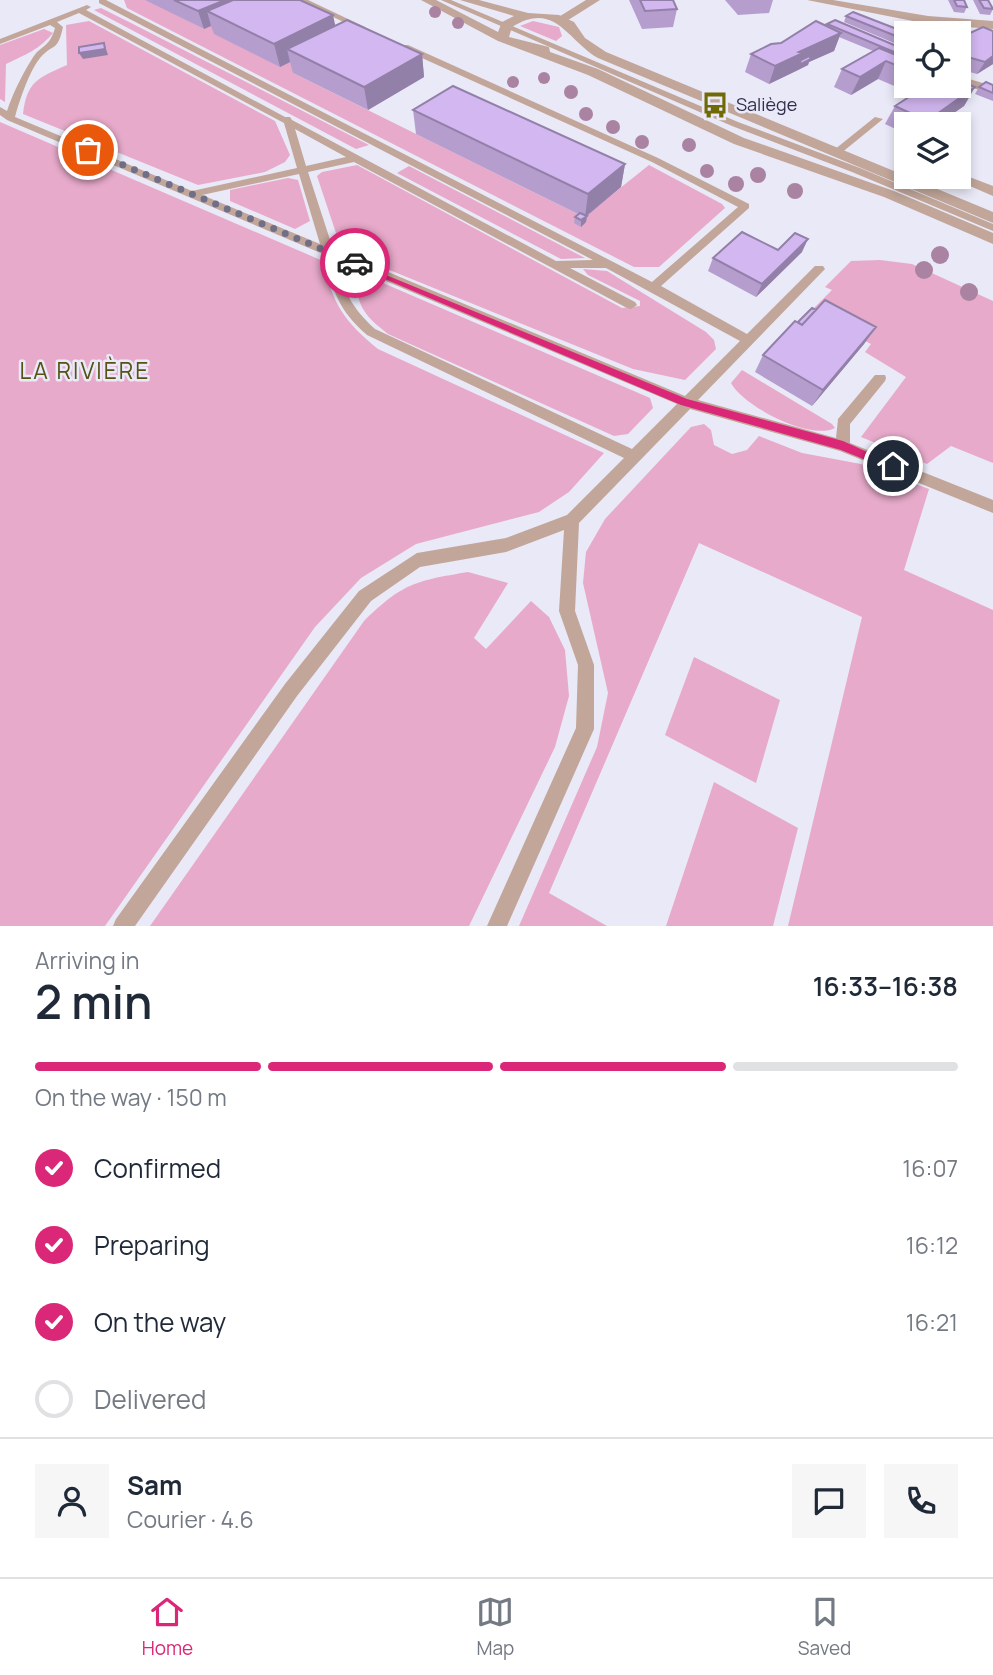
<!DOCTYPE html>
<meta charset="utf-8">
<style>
:root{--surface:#fff;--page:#f6f6f7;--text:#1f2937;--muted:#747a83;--line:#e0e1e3;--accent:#db2777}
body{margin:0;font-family:Manrope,sans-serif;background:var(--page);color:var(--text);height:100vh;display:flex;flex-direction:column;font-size:26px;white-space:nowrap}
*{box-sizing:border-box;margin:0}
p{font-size:23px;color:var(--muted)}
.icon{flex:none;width:38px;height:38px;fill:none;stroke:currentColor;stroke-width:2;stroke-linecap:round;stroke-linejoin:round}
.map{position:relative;height:926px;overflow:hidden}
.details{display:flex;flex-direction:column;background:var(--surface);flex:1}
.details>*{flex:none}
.controls{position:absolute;left:894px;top:21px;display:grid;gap:14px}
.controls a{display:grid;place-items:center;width:77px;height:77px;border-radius:0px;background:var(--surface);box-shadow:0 4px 10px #0003;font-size:35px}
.pin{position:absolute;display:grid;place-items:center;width:60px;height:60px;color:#fff;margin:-30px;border:4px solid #fff;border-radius:50%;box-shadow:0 2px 7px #0007}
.courier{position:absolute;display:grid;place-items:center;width:70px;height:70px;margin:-35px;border:5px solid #db2777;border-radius:50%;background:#fff;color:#222;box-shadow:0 2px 9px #0007}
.headline em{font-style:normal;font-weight:600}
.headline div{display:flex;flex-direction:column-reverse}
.headline{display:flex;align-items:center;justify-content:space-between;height:119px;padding:0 35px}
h1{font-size:46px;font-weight:600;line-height:52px}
.bar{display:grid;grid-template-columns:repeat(4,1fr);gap:10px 7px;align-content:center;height:84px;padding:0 35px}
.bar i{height:9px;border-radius:5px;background:var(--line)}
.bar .selected{background:var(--accent)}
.bar p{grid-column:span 4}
.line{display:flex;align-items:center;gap:18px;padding:0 35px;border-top:2px solid var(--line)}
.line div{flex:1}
.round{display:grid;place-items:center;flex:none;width:74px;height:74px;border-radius:0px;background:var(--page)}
ol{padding:0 35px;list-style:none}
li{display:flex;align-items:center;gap:21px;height:77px}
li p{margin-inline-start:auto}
li .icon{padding:7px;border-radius:50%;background:var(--accent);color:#fff;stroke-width:4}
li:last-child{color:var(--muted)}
li i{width:38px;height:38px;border:4px solid var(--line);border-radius:50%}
.menu{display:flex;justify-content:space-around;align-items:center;height:98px;border-top:2px solid var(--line);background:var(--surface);font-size:19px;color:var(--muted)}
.menu a{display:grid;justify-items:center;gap:4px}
.menu .selected{color:var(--accent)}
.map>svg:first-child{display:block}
</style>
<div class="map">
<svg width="993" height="926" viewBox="0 0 993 926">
<rect width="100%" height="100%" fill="#e9e9f8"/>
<path fill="#e7aaca" d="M124,0H147L204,29L261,4L337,38L293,73L584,217L649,165L722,204L725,208L659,267H634L127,8Z
M101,8L131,23L369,145L356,149L94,10Z
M89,21L275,121L290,155L285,162L265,172L198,185L23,114C27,81 38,78 67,65L66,25Z
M533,21L559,27L562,36L556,41L520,26Z
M44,29L53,33C40,49 25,55 6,64L5,102L0,99V45Z
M0,122L323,261C333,305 344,321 378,349L604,453L569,492L539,512L416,544L361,578L315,627L105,926H0Z
M357,165L622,308L640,306V301L588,275L583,269L607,271L706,332L714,340L716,349L685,380L633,369L360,258L338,239L317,176L322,172Z
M409,166L585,258L561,259L397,173Z
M288,178L298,180L310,221L295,229L230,201V190Z
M880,260L912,264L993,301V463L951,446L927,464L861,437L906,377L865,352L871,344L810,312L832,290L825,287L851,261Z
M376,280L650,398L653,408L628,434L614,436L388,334C372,321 361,313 357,292Z
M742,370L832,424L835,428C810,441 743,406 731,383Z
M704,424L711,430L714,445L732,454L747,450L759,436L802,453L861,464L929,489L904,570L993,610V926H788L862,617L699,543L549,893L607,926H519L597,747L608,693L583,583L586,552L605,519L691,427Z
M468,572L508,583L474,638L486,649L531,601L549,617L565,650L569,696L555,747L469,926H150L364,621C403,583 415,581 468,572Z
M694,657L780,700L756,783L665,735Z
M714,782L798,828L773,926H666Z"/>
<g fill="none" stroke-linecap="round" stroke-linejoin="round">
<path fill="#c1a699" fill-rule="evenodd" d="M99,0H106L652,282L738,207L652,162L402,49V45H408L658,158L749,204V208L661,286L747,334L815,266H823L825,269L698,400L836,438L838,419L875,375H885L886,378L885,381L850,424V443L993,500V513L840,451L690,409L579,523L575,611L594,665V729L507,926H487L576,728L578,665L559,611L564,530L506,552L420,567L371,601L297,696L135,926H113L116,919L285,684L359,591L417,553L506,538L567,515L624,458L367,335C337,309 334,291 323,254L7,120L0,115V107L7,111C13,93 22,75 32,59C41,44 49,49 55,28L50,25L0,44V39L87,5L91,7L86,10L285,117H290L292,120L556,261L593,260L99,3ZM79,13L284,123L297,168L192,191L15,117C20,99 29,72 40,58C54,42 57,53 63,27L57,22ZM295,129L346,157L306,166ZM354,162L627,308L631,309L637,305L635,302L570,268H606L740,341L685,396L333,249L308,172ZM299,174L320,244L202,195ZM336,260L677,404L632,449L375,329C349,305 346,293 336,260Z
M298,0H308L365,27L358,29Z
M441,0H451L738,122L860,168L993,224V231L852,172L732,126Z
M875,117L883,119L840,154H834V150Z"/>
<path fill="#c1a699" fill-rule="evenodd" d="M586,0H600L565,22H557V18Z
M807,0H833L928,16L993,21V29L928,24Z
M959,76L993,86V94L959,84Z
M959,173L993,186V196L949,177H959Z
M906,176V177H925L912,184H902L899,181Z"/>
<path fill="#c1a699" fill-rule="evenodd" d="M421,0H436L498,32L502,22L514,16L460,0H479L528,13L559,15L574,22L585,38L606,52L993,212V223L598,58C567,40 555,0 512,27L509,37L549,47L550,52L598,69L744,138L894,191L993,233V244L884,197L734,144L588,75L498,41Z"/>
</g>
<g fill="#aa83a2">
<circle cx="435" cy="12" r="6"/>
<circle cx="458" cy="23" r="6"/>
<circle cx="544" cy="78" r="6"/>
<circle cx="513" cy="82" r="6"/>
<circle cx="571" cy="92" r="7"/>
<circle cx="586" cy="114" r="7"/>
<circle cx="613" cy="127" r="7"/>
<circle cx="642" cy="142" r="7"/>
<circle cx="689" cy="145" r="7"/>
<circle cx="707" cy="171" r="7"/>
<circle cx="758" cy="175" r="8"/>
<circle cx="736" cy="184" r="8"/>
<circle cx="795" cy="191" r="8"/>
<circle cx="940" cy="255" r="9"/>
<circle cx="924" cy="270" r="9"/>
<circle cx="969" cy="292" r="9"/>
</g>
<path fill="#b59dce" d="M145,0H300L335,26L422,54L424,77L368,110L293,73L290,62L280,67L214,34L211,26L204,29Z
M629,0H673L677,9L673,27L642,29Z
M725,0H773L769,13L738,15Z
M948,0H964L967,7L964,13L954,12Z
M973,0H988L993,9L990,15L980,14Z
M846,16L907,33L906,48L844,22Z
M827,24L906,50V86H959L975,87L964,106L938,124H906V134L885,124L895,106L913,94L878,79L851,95L834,87L842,69L873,51L839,37L834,51L809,62L808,65L796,71L769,84L745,72L751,54L827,26Z
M993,31V64L977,74L959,69V38Z
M993,85V101L975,94L979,87Z
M413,110L625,164L621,187L587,216L586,222L581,227L574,223L575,217L578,214L416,134Z
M778,250L802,252L756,297L708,271L713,258Z
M816,310L876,327L864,344L812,406L755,372L763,355L798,322Z"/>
<path fill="#9380a8" d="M225,0H261L207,11L211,26L204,29L198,11Z
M333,15L338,38L287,49L290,62L280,67L274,44Z
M841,33L834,51L809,62L808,65L796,71L799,65L796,71L769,84L775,66L799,52Z
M104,43L108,55L83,59L79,53Z
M422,54L424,77L368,110L364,87Z
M993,56V64L977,74L985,62Z
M886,61L878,79L851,95L860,77Z
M975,87L964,106L938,124H925L927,121Z
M625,164L621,187L585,217L588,194Z
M587,216L586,222L581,227V220Z
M808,239L802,252L756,297L762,284Z
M876,327L864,344L812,406L823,390Z"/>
<path fill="#d2b7f0" stroke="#9380a8" stroke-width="2" d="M174,0H225L198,11Z
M233,0H300L333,15L274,44L207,11Z
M640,0H673L677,9L645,11Z
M954,0H964L967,7L957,6Z
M979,0H988L993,9L984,8Z
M853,12L907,33L906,40L846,16Z
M347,20L422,54L364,87L287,49Z
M835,20L906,50V57L827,24Z
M816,21L841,33L799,52L803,53L775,66L751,54L771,44L781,43Z
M983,27L993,31V56L985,62L964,56L968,54L959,50V42L962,40L959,39V38Z
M104,43L105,49L79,53V47Z
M879,48L906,59V69L886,61L860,77L842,69Z
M809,56L811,59L799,65L801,60Z
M959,81L975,87L927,121L895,106L926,86H959Z
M986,82L993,85V93L979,87Z
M453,86L625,164L588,194L413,110Z
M580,213L587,216L581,220L575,217Z
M742,232L778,250L795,233L808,239L762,284L713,258Z
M825,300L876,327L823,390L763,355L795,321L802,325Z
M812,308L816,310L802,325L798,322Z"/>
<path fill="#db2777" d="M352,261L687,399L843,441L898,466L893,471L841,450L681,405L352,265Z"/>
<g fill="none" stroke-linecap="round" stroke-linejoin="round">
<path stroke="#716f88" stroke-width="7" stroke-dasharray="0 12.6" d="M88,150L355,263"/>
</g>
<defs>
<g id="bus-bare" transform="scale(2.1)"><path d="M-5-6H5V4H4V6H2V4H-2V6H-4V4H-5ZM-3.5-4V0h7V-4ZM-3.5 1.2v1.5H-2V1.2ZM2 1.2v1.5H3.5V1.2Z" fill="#706a04" stroke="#e9e9f8" stroke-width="2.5" paint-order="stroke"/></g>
</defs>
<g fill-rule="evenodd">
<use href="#bus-bare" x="715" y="105"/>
</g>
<g text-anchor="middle" stroke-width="5" stroke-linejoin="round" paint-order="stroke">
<g font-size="18" fill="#302e4b" stroke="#e9e9f8" text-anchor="start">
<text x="736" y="111">Saliège</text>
</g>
<g font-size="23" letter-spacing="2" fill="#565215" stroke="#e9e9f8">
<text x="85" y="379">LA RIVIÈRE</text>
</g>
</g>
</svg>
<div class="controls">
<a><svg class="icon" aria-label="locate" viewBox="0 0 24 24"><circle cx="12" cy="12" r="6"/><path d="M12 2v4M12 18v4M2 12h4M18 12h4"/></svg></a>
<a><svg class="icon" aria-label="layers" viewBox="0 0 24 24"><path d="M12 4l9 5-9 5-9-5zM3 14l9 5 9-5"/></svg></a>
</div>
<div class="pin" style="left:88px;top:150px;background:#ea580c"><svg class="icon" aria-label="bag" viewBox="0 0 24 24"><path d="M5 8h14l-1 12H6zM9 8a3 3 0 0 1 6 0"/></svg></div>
<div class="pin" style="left:893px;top:466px;background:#1f2937"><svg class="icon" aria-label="home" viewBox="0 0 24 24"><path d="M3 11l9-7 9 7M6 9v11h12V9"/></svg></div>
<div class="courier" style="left:355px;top:263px"><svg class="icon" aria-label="car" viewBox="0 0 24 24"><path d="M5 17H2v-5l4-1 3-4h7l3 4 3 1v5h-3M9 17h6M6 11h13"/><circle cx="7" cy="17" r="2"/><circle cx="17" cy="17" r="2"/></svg></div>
</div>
<section class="details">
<div class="headline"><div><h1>2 min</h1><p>Arriving in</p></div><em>16:33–16:38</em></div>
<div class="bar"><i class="selected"></i><i class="selected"></i><i class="selected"></i><i></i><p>On the way · 150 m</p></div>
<ol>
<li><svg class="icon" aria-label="check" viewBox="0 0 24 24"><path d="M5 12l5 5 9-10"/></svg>Confirmed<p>16:07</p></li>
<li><svg class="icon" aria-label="check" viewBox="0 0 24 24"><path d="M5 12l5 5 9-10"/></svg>Preparing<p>16:12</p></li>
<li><svg class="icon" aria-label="check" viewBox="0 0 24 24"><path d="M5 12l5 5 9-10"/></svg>On the way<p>16:21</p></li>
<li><i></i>Delivered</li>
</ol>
<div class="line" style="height:126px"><a class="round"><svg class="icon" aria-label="person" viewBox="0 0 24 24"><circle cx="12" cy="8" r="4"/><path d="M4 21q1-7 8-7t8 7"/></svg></a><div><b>Sam</b><p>Courier · 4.6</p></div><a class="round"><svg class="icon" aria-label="chat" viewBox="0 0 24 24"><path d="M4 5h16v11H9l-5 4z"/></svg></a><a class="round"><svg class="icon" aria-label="phone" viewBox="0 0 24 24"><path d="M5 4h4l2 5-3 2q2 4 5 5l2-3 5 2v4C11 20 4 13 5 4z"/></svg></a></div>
</section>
<nav class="menu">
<a class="selected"><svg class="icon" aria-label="home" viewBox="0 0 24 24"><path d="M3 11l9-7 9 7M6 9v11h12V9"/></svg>Home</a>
<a><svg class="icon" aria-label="map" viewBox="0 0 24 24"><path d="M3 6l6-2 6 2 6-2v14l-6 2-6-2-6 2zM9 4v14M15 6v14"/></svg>Map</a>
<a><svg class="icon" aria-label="saved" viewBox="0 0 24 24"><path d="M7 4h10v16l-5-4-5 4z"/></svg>Saved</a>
</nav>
